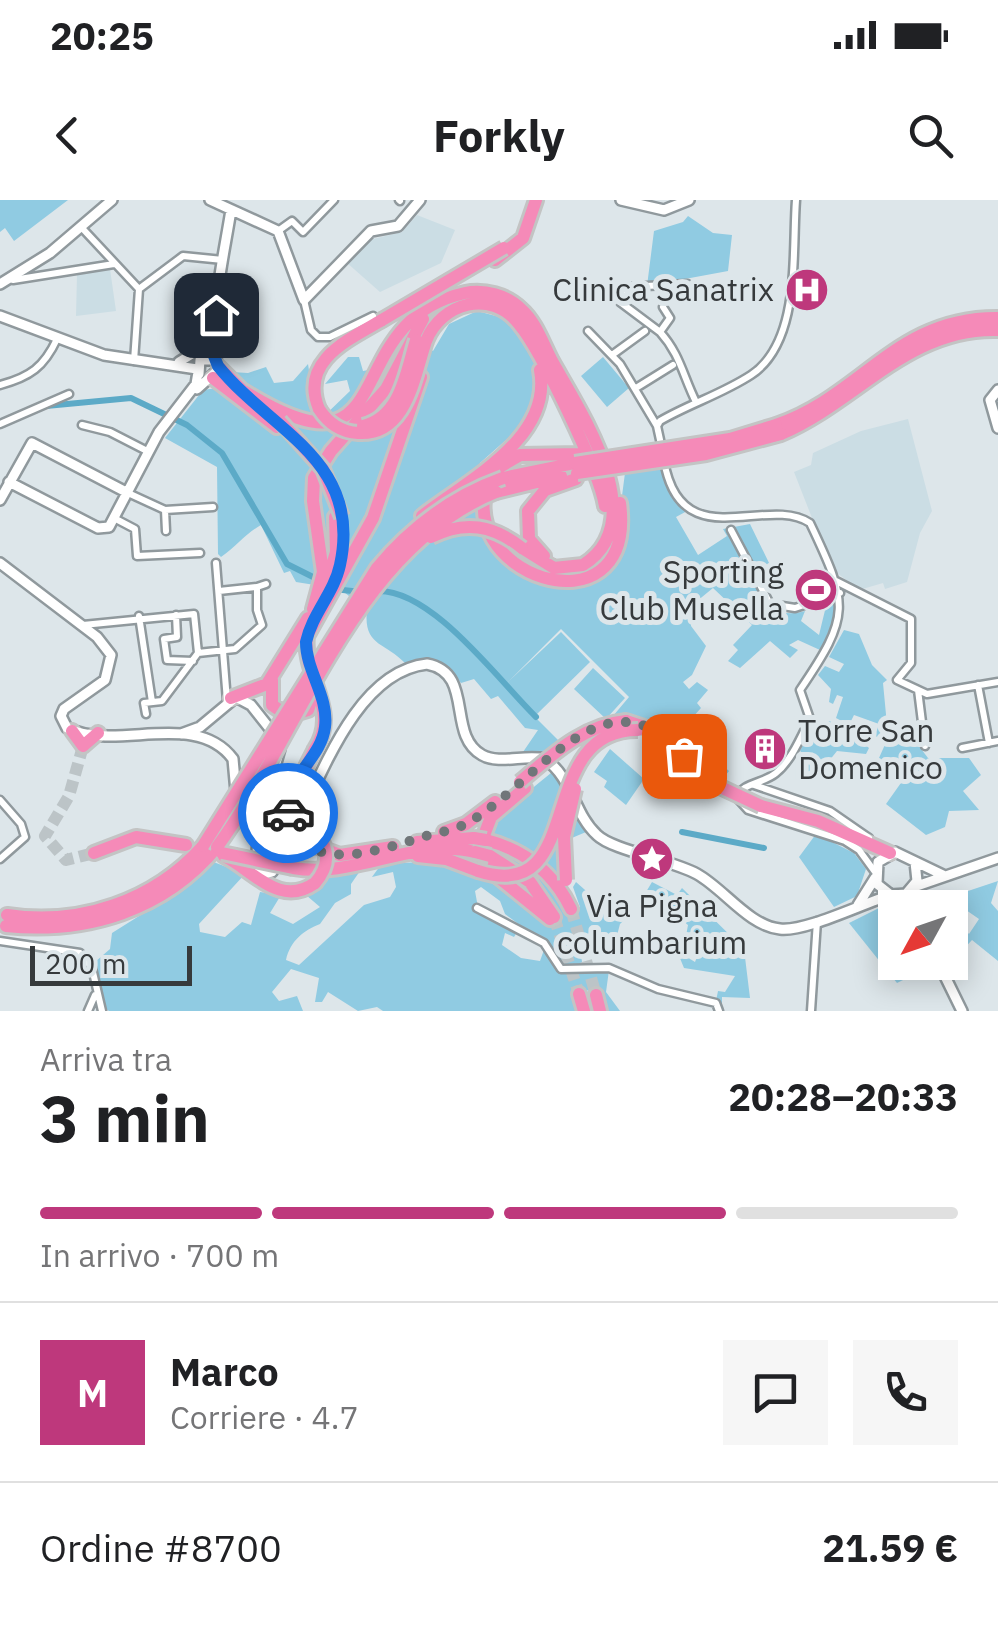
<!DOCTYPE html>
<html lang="it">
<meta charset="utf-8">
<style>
:root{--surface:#fff;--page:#f6f6f6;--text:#202124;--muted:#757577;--line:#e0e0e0;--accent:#be387c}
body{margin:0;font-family:"IBM Plex Sans",sans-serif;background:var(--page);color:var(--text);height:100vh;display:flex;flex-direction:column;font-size:38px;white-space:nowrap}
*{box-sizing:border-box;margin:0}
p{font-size:32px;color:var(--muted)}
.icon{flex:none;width:55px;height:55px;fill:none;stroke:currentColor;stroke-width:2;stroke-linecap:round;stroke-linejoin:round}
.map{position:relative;height:811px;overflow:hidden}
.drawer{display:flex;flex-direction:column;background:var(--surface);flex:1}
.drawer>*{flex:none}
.needle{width:65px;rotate:230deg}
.fabs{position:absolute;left:878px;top:690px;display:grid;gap:20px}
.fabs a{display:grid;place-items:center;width:90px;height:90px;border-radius:0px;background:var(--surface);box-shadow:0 5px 25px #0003;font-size:50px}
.scale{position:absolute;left:30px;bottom:25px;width:162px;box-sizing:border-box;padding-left:10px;border:5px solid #363a3c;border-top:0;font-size:28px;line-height:35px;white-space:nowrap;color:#363a3c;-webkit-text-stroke:8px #dde6ea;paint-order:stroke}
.pin{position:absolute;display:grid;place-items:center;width:85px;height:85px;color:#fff;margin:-42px;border-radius:20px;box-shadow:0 5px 15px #0006}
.courier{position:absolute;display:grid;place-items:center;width:100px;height:100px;margin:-50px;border:8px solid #1a73e8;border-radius:50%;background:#fff;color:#222;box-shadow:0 2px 12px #0007}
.head em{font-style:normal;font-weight:700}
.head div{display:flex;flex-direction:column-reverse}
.head{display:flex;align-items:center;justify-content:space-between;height:170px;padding:0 40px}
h1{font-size:65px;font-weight:700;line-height:75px}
.bar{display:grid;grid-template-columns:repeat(4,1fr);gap:15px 10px;align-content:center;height:120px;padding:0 40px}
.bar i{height:12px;border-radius:8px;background:var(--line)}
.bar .on{background:var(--accent)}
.bar p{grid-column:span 4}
.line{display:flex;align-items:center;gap:25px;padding:0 40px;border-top:2px solid var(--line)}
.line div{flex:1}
.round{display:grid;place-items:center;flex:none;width:105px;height:105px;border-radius:0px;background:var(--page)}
.status{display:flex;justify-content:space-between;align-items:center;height:70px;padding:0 50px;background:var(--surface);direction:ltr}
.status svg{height:28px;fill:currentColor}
header{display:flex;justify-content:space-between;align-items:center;height:130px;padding:0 40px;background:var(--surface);font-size:45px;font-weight:700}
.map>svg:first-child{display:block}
</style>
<div class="status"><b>20:25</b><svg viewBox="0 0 49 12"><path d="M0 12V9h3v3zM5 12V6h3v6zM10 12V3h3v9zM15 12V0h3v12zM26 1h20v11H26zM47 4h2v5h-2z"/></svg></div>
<header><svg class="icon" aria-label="back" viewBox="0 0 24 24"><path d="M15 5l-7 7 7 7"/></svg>Forkly<svg class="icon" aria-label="search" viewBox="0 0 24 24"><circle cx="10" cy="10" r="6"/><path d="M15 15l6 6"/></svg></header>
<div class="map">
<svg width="998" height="811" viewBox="0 0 998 811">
<rect width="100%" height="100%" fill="#dde6ea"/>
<path fill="#cbdde4" d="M417,15L455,30L441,63L380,92L346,62L365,41L402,32Z
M110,69L116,111L76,116L77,75Z
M908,219L932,311L920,333L907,382L885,389L883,383L859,390L832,369L794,272L811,265L813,253L861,231Z"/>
<path fill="#90cbe2" d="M0,0H68L14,41L5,28L0,32Z
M688,16L713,33L732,35L728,71L647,86L654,31L683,22Z
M477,111L511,120L533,154L539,177L532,217L480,263L476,278L487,332L541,382L555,386L572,385L614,357L625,273L660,267L687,311L676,317L698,355L727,336L723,329L750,324L770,365L757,372L754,367L748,370C761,396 771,421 805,411L801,421L819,435L827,402L837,399L834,425L820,450L798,440L789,445L798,450L790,458L770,441L740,468L728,461L738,450L733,445L752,425L713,388L691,406V426L706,446L692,475L683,482L689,489L697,482L708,490L697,503L701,508L682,529L729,571L721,581L658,525L613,516L629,497L561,429L504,486L560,542L545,555L523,552L538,530L525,528L498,496L491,499L474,479L461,483C446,460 431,456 405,463C385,442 363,446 367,410L340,389L296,382L290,371L284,373L261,325C245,334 237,346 221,357L218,354L217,267L165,238L203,190L223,187L232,172L248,173L266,167L274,183L293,181L308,164L315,209L322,218L350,191L347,180L325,184L348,157H359L363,171L380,168L406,132L433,151L449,124Z
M603,157L629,188L607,207L581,176Z
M844,430L859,434L872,465L887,480L883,483L887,525H895L900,541H915L928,558H969L981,575L963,591L979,610L949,611L945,627L926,635L886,604L903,580L879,558L887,540L875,536L879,524L854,515L849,525L836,518L843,497L837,495L833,504L829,502L831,489L818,475L825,466L839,472L844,464L829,457Z
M561,432L590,462L536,515L506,484Z
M593,468L625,498L606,519L574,489Z
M829,521L848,529L869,548L866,554L837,551L825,566L803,573L806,556L800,551L813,525L822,530Z
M610,549L644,579L626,605L604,587L607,581L594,572Z
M551,573L560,579L586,632L560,643L564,686L486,634L497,617Z
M816,634L854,653L866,669L857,696L834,707L799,657Z
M510,653L546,678L567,711L580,707L573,687L576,682L593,697L595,708L631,713L620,724L615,743L596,742L591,732L578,740L583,767L567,769L552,749L505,714L500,701L481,687L475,691L479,713L517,732L514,737L505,733L502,745L521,758L540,761L545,747C572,788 571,765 609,770L606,792L620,811H605L593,791L581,790L579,811H383L377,807L358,811L328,792L322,802H315L319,778L291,769L272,792L279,801L297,796L303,811H109L101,805L95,762L110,749L112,733L174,694L211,661L245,674L199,724L200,732L225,737L242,722L251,725L260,692L281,695L270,713L293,724L320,707L306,695L326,676L360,671L351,684V694L335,703L320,724C304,730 290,741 286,760L299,765L364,705L390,697L396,687L393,672L372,677L380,666C445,652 498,682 549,720L536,681L508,660Z
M998,681L991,703L998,711V761L972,740L959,754L950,733V714L969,734L979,719L953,701L948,707H939L941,700Z
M652,682L677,695L682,688L744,749L750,798L722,797V804L716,801L718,791L725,792L735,776L684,768L677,751L695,762L699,752L686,736L688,725L646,692Z
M879,708L881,713L887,711L892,723L882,729L895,762L907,778L897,783L849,723Z"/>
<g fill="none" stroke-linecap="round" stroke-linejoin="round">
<path stroke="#5caac7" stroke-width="6" d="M46,206L131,198L187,225L222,253L287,364L319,380
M334,389L361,392
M378,391C433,390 498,480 536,517
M682,632L764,648"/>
<path stroke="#bcc4c7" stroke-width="12" stroke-dasharray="12 6" stroke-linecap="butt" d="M83,546L69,596L45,636L66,660L94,653
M571,709L596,795
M554,717L579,794"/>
<g stroke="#90999d" stroke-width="11">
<path id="street" d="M399,0L400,1
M82,28L139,89
M278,31L292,21L303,32L334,0
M13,80L114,64
M139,89L183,56L223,60
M304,100L311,130L318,137H330L373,116
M663,107L670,118L660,132C680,154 683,176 696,202
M588,131L620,164L657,226
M660,132L620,102L625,87L687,84L689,93
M612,155L645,131
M134,161L139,89
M0,185C30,177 44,167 57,139
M636,188L673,165
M0,224L69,194
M82,225L110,232L149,252
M662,249L657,226L660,221C689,204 722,194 751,175C801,142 792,53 796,0
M664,261C681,358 766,294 810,323C849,405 851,415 800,490L810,519C801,537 791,561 776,573C763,584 742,582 737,598L748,610L845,641L859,650L875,672
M128,293L165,310L213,307
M165,310L166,331
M114,318L135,329L137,356L200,353
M731,330L770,404L795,408L840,393
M216,363L227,501
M836,381L911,419V463L897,480L927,494L998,482
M219,391L257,387
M176,415L177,437L164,439L167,460L193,461
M139,416L152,502
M83,425L194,414L198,453
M978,485L989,543
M918,490L925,546
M146,514L144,503L162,501L198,453L235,449L262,425L257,410V387L266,384
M962,548L998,541
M754,585L830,611L869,638
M0,600L21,624L25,637L0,659
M477,708L544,743L561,769L609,768L658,789L716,803L719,811
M0,741L80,753L92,768L102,811
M88,811L95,795
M811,811L817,721"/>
</g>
<g stroke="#90999d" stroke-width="14">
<path id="secondary" d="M210,0L278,31L304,100L371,31L398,26L420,0
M621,0L664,10L689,0
M0,84L50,53L112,0
M0,116L104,155L197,169
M179,162L205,146L212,128
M199,174L200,160H216
M197,189L218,170C208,120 223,61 231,10
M998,190L990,200L998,228
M9,282L98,328L109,327L159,232L196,184L198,172
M0,300L32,243L128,293
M0,363L97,437L111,455L105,480L64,509L61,516L67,528C117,552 196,509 233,559L236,592
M181,534L200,527L236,497L251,505L274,534
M280,549L259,623L256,667L264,674L272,672C311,613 344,473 427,464C475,473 446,535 482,555C500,565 525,554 545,559C573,578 573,613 597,635C612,650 672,660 697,674C724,689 749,726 780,729C806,732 863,703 891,695
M915,662L917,681L906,694L891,695L877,684L878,662L895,652L943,675
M914,687L998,658
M896,696L909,708
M858,705L875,678
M938,762L962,811"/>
</g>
<g stroke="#c3c4c4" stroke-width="18">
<path id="highway" d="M495,60L523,38L536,0
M426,141C441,103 491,88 519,124C541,150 600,273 605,306
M219,167L243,191
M213,178L277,227
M239,188C407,295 333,122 465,93C484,89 507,95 521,109C536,122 543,144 552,161C580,211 654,321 583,365L554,368L522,348
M319,209C299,161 348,140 382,120
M776,225C862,196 896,117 998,118
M781,234C857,202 908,127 998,130
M581,254L520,255L493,271C439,374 638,441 620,303
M503,278L575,263
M496,292L561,276
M422,316C468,280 553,238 540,170
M544,356L529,339L528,311L545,290L576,279
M327,383L336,352L335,317
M313,409L323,372L313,301L314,278L331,251L386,189L423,119
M272,480V505L288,516L308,510L315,490
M231,498L267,484L308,418
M626,521L662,533L684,557
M72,531L83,546L98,533
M315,549C341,510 302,477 307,436L373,318L421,177
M525,588L491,617L480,646L492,672L550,719
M761,606L818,621L890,653
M444,632L466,624L495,602
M486,640C524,650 554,673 571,709
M304,642L340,655L393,647
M417,642L474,638
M94,653L136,637L186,645
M224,656C254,671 280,708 315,683
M418,656L446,659L478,671
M490,656L530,682L554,717
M293,668C355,679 413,637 475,652
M7,715C80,726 154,701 203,646
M6,726C86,734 164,711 217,647
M579,794L584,811
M596,795L600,811"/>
</g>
<use href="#street" stroke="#fff" stroke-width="6"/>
<use href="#secondary" stroke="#fff" stroke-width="9"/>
<use href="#highway" stroke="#f58ab8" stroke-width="12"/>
<g stroke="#c3c4c4" stroke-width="18" stroke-linecap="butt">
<path id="highway-bridge" d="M382,120L504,48
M319,209C328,223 341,232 358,233C407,236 414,176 426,141
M280,221L323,269L342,317
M363,226C401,217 406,172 416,140
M575,263L730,239L776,225
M577,273L706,254L781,234
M431,337C465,320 493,325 522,348
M684,557L716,585L761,606
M297,576C284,600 286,622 304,642
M520,582C552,555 583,525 626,521
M474,638L486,640
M203,646L377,368C411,327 453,296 503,278
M217,647C301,532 354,349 496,292
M475,652L490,656
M222,653L293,668
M478,671C589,707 532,529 638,530
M566,680L564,637L575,589
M315,683C348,645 297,625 300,587C301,574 309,561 315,549"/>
</g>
<use href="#highway-bridge" stroke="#f58ab8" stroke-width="12"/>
</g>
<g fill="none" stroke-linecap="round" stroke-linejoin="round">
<path stroke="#707679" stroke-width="10" stroke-dasharray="0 18" d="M288,613C302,680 383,649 426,636C441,632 456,630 469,622C537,584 605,464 684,556"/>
<path stroke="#1a73e8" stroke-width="12" d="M216,115L214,156L218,166C270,231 363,260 340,365C334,393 312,414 306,442C306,471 329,497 325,527C321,560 285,576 288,613"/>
</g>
<defs>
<g id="hospital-disc" transform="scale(2.25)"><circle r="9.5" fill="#be387c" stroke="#dde6ea"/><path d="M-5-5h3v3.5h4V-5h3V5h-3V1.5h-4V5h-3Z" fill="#fff"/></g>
<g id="stadium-disc" transform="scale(2.25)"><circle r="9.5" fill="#be387c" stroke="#dde6ea"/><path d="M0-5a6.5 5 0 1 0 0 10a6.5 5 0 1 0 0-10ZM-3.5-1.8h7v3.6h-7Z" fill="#fff"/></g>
<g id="building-disc" transform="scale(2.25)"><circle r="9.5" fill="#be387c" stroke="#dde6ea"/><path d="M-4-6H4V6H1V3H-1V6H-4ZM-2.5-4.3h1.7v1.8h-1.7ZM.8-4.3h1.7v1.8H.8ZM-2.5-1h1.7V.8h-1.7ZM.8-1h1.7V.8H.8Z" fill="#fff"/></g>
<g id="sight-disc" transform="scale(2.25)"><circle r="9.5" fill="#be387c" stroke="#dde6ea"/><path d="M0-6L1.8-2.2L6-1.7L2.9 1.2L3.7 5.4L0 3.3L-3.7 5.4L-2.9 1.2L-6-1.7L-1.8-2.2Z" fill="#fff"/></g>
</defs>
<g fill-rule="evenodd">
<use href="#hospital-disc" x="807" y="90"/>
<use href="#stadium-disc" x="816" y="390"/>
<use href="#building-disc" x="765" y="549"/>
<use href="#sight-disc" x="652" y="659"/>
</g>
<g text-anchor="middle" stroke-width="10" stroke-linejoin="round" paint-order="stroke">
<g font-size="32" fill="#363a3c" stroke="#dde6ea" text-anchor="end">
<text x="774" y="101">Clinica Sanatrix</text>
<text x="784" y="383">Sporting<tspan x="784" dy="37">Club Musella</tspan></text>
<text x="798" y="542" text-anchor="start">Torre San<tspan x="798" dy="37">Domenico</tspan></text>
<text x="652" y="717" text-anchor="middle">Via Pigna<tspan x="652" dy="37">columbarium</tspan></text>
</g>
</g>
</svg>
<div class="fabs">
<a><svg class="needle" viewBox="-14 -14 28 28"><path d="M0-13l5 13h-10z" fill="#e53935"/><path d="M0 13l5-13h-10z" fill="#757577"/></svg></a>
</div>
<div class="scale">200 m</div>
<div class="pin" style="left:684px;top:556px;background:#ea580c"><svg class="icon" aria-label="bag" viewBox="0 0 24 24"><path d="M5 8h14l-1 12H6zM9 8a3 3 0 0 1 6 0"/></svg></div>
<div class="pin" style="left:216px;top:115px;background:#1f2937"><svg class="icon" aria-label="home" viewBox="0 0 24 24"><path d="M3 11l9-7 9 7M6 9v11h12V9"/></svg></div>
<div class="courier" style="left:288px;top:613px"><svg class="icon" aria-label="car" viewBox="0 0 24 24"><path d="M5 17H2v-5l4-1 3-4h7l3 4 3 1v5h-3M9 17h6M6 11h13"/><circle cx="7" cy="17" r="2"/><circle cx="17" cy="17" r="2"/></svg></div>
</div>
<section class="drawer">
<div class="head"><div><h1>3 min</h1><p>Arriva tra</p></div><em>20:28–20:33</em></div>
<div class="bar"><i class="on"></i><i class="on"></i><i class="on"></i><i></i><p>In arrivo · 700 m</p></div>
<div class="line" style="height:180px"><b class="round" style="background:var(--accent);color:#fff">M</b><div><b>Marco</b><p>Corriere · 4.7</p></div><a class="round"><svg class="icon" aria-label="chat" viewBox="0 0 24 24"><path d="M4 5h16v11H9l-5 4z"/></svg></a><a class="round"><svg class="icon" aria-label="phone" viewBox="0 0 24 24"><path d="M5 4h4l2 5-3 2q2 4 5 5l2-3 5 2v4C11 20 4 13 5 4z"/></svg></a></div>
<div class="line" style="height:130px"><div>Ordine #8700</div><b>21.59 €</b></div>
</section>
